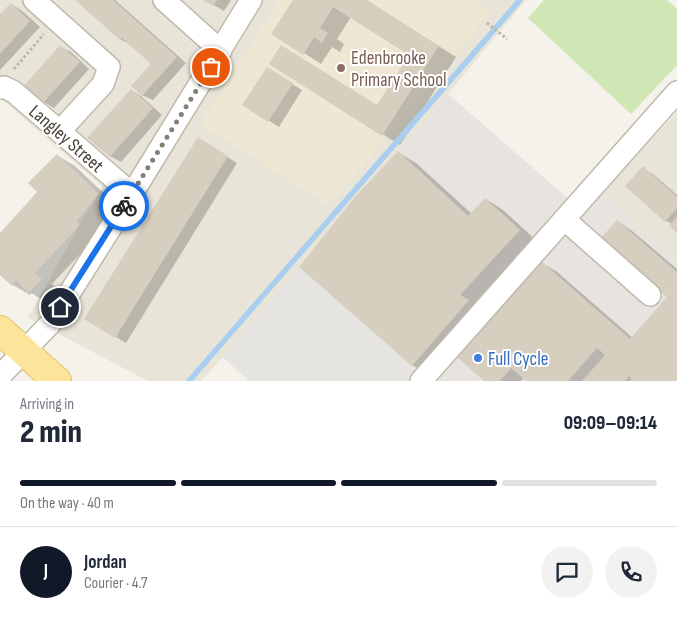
<!DOCTYPE html>
<meta charset="utf-8">
<style>
:root{--surface:#fff;--page:#f2f2f3;--text:#1f2937;--muted:#747a83;--line:#e0e1e3;--accent:#111827}
body{margin:0;font-family:"Sofia Sans Condensed",sans-serif;background:var(--page);color:var(--text);height:100vh;display:flex;flex-direction:column;font-size:19px;white-space:nowrap}
*{box-sizing:border-box;margin:0}
p{font-size:16px;color:var(--muted)}
.icon{flex:none;width:28px;height:28px;fill:none;stroke:currentColor;stroke-width:2;stroke-linecap:round;stroke-linejoin:round}
.map{position:relative;height:381px;overflow:hidden}
.panel{display:flex;flex-direction:column;background:var(--surface);flex:1}
.panel>*{flex:none}
.pin{position:absolute;display:grid;place-items:center;width:42px;height:42px;color:#fff;margin:-21px;border:2px solid #fff;border-radius:50%;box-shadow:0 1px 5px #0007}
.courier{position:absolute;display:grid;place-items:center;width:50px;height:50px;margin:-25px;border:4px solid #1a73e8;border-radius:50%;background:#fff;color:#222;box-shadow:0 1px 6px #0007}
.summary em{font-style:normal;font-weight:800}
.summary div{display:flex;flex-direction:column-reverse}
.summary{display:flex;align-items:center;justify-content:space-between;height:85px;padding:0 20px}
h1{font-size:32px;font-weight:800;line-height:38px}
.bar{display:grid;grid-template-columns:repeat(4,1fr);gap:8px 5px;align-content:center;height:60px;padding:0 20px}
.bar i{height:6px;border-radius:4px;background:var(--line)}
.bar .current{background:var(--accent)}
.bar p{grid-column:span 4}
.line{display:flex;align-items:center;gap:12px;padding:0 20px;border-top:1px solid var(--line)}
.line div{flex:1}
.round{display:grid;place-items:center;flex:none;width:52px;height:52px;border-radius:26px;background:var(--page)}
.map>svg:first-child{display:block}
</style>
<div class="map">
<svg width="677" height="381" viewBox="0 0 677 381">
<rect width="100%" height="100%" fill="#f4f2ea"/>
<path fill="#e8e4d8" d="M0,0H526L448,94L223,357L201,381H148L28,318L79,226L103,187L0,98Z
M677,112V259L602,193Z"/>
<path fill="#e7e3de" d="M448,94L571,201L619,147L632,159L602,193L677,259V381H249L223,357Z"/>
<path fill="#ede7d4" d="M280,0H473L492,11L333,201L326,204L200,124Z"/>
<path fill="#cee7b4" d="M544,0H667L677,9V65L631,114L528,18Z"/>
<path fill="#e6e4e1" d="M299,267L412,366L399,381H249L223,357Z"/>
<path fill="#0003" d="M77,0H115L186,63L153,100L142,95L153,64L131,45L120,39Z
M205,0H231L224,11Z
M295,0H366L456,57L400,145L271,64L381,109L410,54L351,17L337,39L344,44L340,52L332,47L321,64L304,53Z
M11,4L21,10L40,27L0,70V16Z
M60,47L71,52L89,69L54,108L44,102L25,86Z
M277,75L302,90L279,127L244,105Z
M131,90L141,96L162,115L121,162L110,156Z
M208,145L237,163L126,343L116,337Z
M399,153L416,163L472,214L486,199L503,210L537,241L430,375L412,365Z
M58,156L75,166L116,205L95,230L96,237L52,284L58,290L47,302L31,293L30,295L13,285L0,273V235L39,192Z
M643,168L653,174L677,195V231L672,224L666,221Z
M617,221L631,230L677,269V381H528L524,378L521,381H486L541,263L556,271L633,338L669,297Z"/>
<g fill="none" stroke-linecap="round" stroke-linejoin="round">
<path stroke="#a8cfef" stroke-width="5.5" d="M189,381L520,0"/>
</g>
<path fill="#d6cebf" d="M75,0H113L177,57L142,96L131,86L151,64L122,38L120,40Z
M203,0H217L213,6Z
M293,0H367L439,46L382,136L269,64L281,45L377,105L409,55L333,7L320,28L328,33L322,43L314,37L303,55L271,34Z
M11,3L30,21L0,54V14Z
M60,45L80,62L43,103L24,86Z
M267,67L293,83L268,122L242,105Z
M131,89L153,108L110,157L87,138Z
M198,137L228,156L115,338L84,319Z
M398,151L468,216L485,198L520,230L460,295L469,300L412,366L299,267L355,197Z
M57,154L99,194L77,220L79,226L35,273L42,279L28,293L16,280L12,286L0,275V233L37,192L28,183Z
M643,166L677,197V208L665,222L625,186Z
M677,216V233L669,226Z
M617,220L677,272V381H629L631,378L629,376L625,381H582L605,355L597,348L568,381H526L511,368L500,381H484L457,357L541,261L630,339L667,297L600,239Z"/>
<g fill="none" stroke-linecap="round" stroke-linejoin="round">
<g stroke="#c0baac" stroke-width="24">
<path id="minor" d="M34,0L109,67L103,84L60,131
M164,0L221,51
M0,88L4,87L14,92L132,194
M564,219L650,295
M0,376L50,324L132,194L251,0
M421,381L677,92"/>
</g>
<g stroke="#e2c36a" stroke-width="30">
<path id="major" d="M0,330L57,381"/>
</g>
<path stroke="#c1b69e" stroke-width="3" stroke-dasharray="2.5 2.5" stroke-linecap="butt" d="M487,23L507,39
M14,69L44,34"/>
<use href="#minor" stroke="#fff" stroke-width="21"/>
<use href="#major" stroke="#fce59b" stroke-width="28"/>
</g>
<g fill="none" stroke-linecap="round" stroke-linejoin="round">
<path stroke="#848076" stroke-width="5" stroke-dasharray="0 9" d="M124,206L211,67"/>
<path stroke="#1a73e8" stroke-width="6" d="M60,307L124,206"/>
</g>
<circle fill="#8d6e63" stroke="#fff" stroke-width="2" cx="341" cy="68" r="5"/>
<circle fill="#3f7fe0" stroke="#fff" stroke-width="2" cx="478" cy="358" r="5"/>
<g text-anchor="middle" stroke-width="4" stroke-linejoin="round" paint-order="stroke">
<g font-size="19" fill="#785e54" stroke="#fff" text-anchor="start">
<text x="351" y="64">Edenbrooke<tspan x="351" dy="22">Primary School</tspan></text>
</g>
<g font-size="19" fill="#484338" stroke="#fff">
<text transform="translate(67 138) rotate(41)" y="7">Langley Street</text>
</g>
<g font-size="19" fill="#366cbe" stroke="#fff" text-anchor="start">
<text x="488" y="365">Full Cycle</text>
</g>
</g>
</svg>
<div class="pin" style="left:211px;top:67px;background:#ea580c"><svg class="icon" aria-label="bag" viewBox="0 0 24 24"><path d="M5 8h14l-1 12H6zM9 8a3 3 0 0 1 6 0"/></svg></div>
<div class="pin" style="left:60px;top:307px;background:#1f2937"><svg class="icon" aria-label="home" viewBox="0 0 24 24"><path d="M3 11l9-7 9 7M6 9v11h12V9"/></svg></div>
<div class="courier" style="left:124px;top:206px"><svg class="icon" aria-label="bike" viewBox="0 0 24 24"><circle cx="6" cy="16" r="4"/><circle cx="18" cy="16" r="4"/><path d="M6 16l4-8h5l3 8M10 8l3 8H6M13 5h3"/></svg></div>
</div>
<section class="panel">
<div class="summary"><div><h1>2 min</h1><p>Arriving in</p></div><em>09:09–09:14</em></div>
<div class="bar"><i class="current"></i><i class="current"></i><i class="current"></i><i></i><p>On the way · 40 m</p></div>
<div class="line" style="height:90px"><b class="round" style="background:var(--accent);color:#fff">J</b><div><b>Jordan</b><p>Courier · 4.7</p></div><a class="round"><svg class="icon" aria-label="chat" viewBox="0 0 24 24"><path d="M4 5h16v11H9l-5 4z"/></svg></a><a class="round"><svg class="icon" aria-label="phone" viewBox="0 0 24 24"><path d="M5 4h4l2 5-3 2q2 4 5 5l2-3 5 2v4C11 20 4 13 5 4z"/></svg></a></div>
</section>
